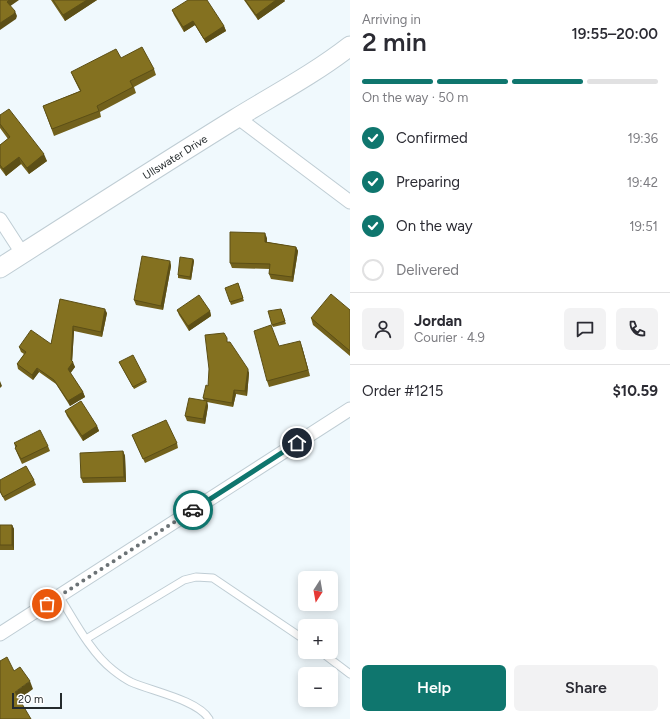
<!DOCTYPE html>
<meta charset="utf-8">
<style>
:root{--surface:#fff;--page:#f2f2f3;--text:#2b2b33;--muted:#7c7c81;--line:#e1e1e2;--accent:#0f766e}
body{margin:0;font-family:Figtree,sans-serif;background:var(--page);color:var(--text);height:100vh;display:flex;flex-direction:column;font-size:15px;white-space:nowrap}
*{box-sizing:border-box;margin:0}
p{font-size:13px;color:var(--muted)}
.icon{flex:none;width:22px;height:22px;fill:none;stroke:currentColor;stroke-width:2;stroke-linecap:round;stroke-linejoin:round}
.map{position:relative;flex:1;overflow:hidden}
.panel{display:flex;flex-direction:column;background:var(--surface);width:320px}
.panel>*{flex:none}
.needle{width:26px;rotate:191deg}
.buttons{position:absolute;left:298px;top:571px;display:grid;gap:8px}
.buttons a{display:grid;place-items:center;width:40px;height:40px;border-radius:6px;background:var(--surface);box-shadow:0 2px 10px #0003;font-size:20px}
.scale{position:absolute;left:12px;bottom:10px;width:50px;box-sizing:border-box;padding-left:4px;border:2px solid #252b2d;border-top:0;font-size:11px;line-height:14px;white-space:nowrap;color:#252b2d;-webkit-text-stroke:3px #fff;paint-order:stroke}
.pin{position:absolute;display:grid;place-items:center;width:34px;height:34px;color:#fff;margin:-17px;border:2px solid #fff;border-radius:50%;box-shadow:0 1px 4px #0007}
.courier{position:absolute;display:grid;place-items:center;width:40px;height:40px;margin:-20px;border:3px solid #0f766e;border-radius:50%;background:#fff;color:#222;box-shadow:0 1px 5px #0007}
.overview em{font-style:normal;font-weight:600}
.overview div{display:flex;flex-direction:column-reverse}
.overview{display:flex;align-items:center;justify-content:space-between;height:68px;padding:0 12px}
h1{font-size:26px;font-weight:600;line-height:30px}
.bar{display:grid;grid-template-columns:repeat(4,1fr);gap:6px 4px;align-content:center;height:48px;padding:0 12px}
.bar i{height:5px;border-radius:3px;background:var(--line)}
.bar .selected{background:var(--accent)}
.bar p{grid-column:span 4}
.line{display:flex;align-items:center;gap:10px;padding:0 12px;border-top:1px solid var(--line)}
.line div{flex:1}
.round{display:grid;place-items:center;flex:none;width:42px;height:42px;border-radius:6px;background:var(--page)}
ol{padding:0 12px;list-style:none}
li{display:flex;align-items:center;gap:12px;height:44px}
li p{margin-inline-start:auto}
li .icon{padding:4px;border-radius:50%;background:var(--accent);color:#fff;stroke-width:4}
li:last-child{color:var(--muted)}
li i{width:22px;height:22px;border:2px solid var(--line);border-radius:50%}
.action{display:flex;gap:8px;margin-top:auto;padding:8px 12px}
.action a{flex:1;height:46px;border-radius:6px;background:var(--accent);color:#fff;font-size:16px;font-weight:600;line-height:46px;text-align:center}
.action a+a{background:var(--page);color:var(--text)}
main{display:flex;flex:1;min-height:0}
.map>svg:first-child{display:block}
</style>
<main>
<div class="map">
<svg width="350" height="719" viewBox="0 0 350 719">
<rect width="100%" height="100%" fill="#f0f9fd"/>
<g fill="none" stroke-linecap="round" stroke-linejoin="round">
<g stroke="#bfcdd4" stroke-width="9">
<path id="lane" d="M59,596C74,620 91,653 113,670C118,674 125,679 131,682C151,691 198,700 209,719
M86,639L184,580L196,577L213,578L305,640
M321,652L350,674"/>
</g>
<g stroke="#bfcdd4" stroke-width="15">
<path id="street" d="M237,117L350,202
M0,219L22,253
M0,634L350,409"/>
</g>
<g stroke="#bfcdd4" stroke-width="21">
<path id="secondary" d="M0,268C78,218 156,168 235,119C274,95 314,74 350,46"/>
</g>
<use href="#lane" stroke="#fff" stroke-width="7"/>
<use href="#street" stroke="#fff" stroke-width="13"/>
<use href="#secondary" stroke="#fff" stroke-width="19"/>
</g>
<path fill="#72611c" d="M51,0H97L65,21Z
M244,0H284L285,1L258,20Z
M172,10L224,26L226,31L206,43L195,25L184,32L174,15Z
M121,58L154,69L156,75L134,87L136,93L100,112L101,117L54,136L43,106L80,91L74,79L71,72Z
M0,115L47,161L29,174L21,164L6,176L0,168V145L8,139L0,128Z
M267,238V242L296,247L298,251L293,282L271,279L269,274L270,269L232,268L230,263Z
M193,259L194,261L191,280L178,278V275Z
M170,261L171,266L163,310L136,305L134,300Z
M238,283L244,301L231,305L230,302Z
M60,299L107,313L102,337L74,331L72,362L75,367L70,373L83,392L85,397L70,406L56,384L39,372L33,380L18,369L17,364L24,354L21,352L19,347L51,344Z
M281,309L286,324L273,327L272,325Z
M177,310L210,311L211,316L189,331L179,315Z
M350,310V356L313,325L311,318Z
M228,342L249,373L247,396L236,394L233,407L207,402L208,406L205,424L187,421L185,416L204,401L203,398L208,386Z
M279,346L302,347L310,376L269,387L267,381Z
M119,362L146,380L147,382L134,389Z
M65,411L97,426L99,431L83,441L67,416Z
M132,435L177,443L178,448L145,463Z
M14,443L48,446L50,451L22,464L17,453Z
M123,451L125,456L126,482L83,483L81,478Z
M0,480H34L36,485L5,501L0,492Z
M0,525H12L14,529V550H0Z"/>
<path fill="#5c4f16" d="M9,0H19L9,7L7,2Z
M87,0H97L65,21L63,15Z
M276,0H284L285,1L258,20L256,15Z
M15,11L17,16L16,19L0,30V23Z
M193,21L195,25L184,32L183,27Z
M224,26L226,31L206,43L204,39Z
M44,154L47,161L29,174L27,168Z
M19,157L21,164L6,176L3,169Z
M265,233L267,238V247L265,242Z
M296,247L298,251L293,282L292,277Z
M193,259L194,261L191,280L190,277Z
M170,261L171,266L163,310L161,306Z
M105,309L107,313L102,337L101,332Z
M210,311L211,316L189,331L188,326Z
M73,326L74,331L72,363L73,362L75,367L70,374L68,369L71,360Z
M300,341L302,347L310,376L308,370Z
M37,368L39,372L33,380L32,375Z
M248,369L249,373L247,396L245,391Z
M0,381L2,386L0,388Z
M234,390L236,394L233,407L232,403Z
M83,392L85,397L70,406L68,401Z
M207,401L208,406L205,424L203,419Z
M97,426L99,431L83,441L82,436Z
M123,451L125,456L126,482L124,477Z
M12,525L14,529V550L12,545Z
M30,681L33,689L18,700L15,692Z"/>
<path fill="#847120" stroke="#5c4f16" d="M0,0H9L7,2L15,11L14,14L0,23Z
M53,0H87L63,15Z
M188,0H207L224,26L204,39L193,21L183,27L172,10Z
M245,0H276L256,15Z
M142,47L154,69L130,81L133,87L97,106L99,111L52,129L43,106L81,91L71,72L116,49L121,58Z
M9,109L44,154L27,168L19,157L3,169L0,165V145L10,137L0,124V115Z
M230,232L265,233V242L296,247L292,277L269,274L270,264L230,263Z
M142,256L170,261L161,306L134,300Z
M180,257L193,259L190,277L178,275Z
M238,283L243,298L230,302L225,288Z
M331,294L350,310V351L311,318Z
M199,295L210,311L188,326L177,310Z
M60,299L105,309L101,332L73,326L71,360L73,362L68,369L83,392L68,401L54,380L37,368L32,375L17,364L26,352L19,347L31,330L51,344Z
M281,309L285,321L272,325L268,311Z
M271,325L279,346L300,341L308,370L267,381L254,331Z
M224,333L227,338V342H230L248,369L245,391L234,390L232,403L203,398L206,385L208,386L209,369L205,335Z
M133,355L146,380L133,387L119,362Z
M189,398L207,401L203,419L185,416Z
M81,401L97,426L82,436L65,411Z
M166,420L177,443L143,459L132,435Z
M40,430L48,446L21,459L15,448L17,446L14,443Z
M123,451L124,477L81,478L80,453Z
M26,466L34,480L3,497L0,491V480Z
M0,525H12V545H0Z
M7,657L14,671L20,667L30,681L15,692L31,719H0V661Z"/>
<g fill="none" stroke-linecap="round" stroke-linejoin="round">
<path stroke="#6c7376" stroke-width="4" stroke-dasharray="0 7.2" d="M47,604L193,510"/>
<path stroke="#0f766e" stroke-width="5" d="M193,510L297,443"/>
</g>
<g text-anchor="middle" stroke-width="4" stroke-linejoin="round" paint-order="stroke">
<g font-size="11" fill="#252b2d" stroke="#fff">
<text transform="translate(175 157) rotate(-32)" y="4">Ullswater Drive</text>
</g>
</g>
</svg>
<div class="buttons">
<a><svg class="needle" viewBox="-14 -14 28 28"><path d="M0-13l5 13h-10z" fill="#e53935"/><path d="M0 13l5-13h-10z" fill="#7c7c81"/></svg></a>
<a>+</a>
<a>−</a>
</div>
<div class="scale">20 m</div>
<div class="pin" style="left:47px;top:604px;background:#ea580c"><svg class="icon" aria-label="bag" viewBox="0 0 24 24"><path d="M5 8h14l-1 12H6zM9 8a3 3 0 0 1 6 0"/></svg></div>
<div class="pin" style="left:297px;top:443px;background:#1f2937"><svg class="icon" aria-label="home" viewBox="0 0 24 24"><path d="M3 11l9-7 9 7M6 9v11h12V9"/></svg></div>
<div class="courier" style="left:193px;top:510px"><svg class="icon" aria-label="car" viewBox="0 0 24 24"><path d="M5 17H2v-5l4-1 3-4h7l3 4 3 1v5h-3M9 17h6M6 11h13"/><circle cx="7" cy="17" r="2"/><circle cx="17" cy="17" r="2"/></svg></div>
</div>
<section class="panel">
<div class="overview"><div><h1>2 min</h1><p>Arriving in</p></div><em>19:55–20:00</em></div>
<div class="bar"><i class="selected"></i><i class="selected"></i><i class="selected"></i><i></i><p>On the way · 50 m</p></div>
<ol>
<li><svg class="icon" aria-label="check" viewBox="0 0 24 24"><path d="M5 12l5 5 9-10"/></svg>Confirmed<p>19:36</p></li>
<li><svg class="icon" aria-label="check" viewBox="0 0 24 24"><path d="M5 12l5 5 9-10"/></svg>Preparing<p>19:42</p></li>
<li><svg class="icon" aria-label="check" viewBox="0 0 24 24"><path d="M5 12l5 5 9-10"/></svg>On the way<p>19:51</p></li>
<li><i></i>Delivered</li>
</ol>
<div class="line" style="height:72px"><a class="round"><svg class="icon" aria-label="person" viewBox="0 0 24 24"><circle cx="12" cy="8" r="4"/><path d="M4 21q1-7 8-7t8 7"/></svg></a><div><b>Jordan</b><p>Courier · 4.9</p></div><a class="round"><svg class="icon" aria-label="chat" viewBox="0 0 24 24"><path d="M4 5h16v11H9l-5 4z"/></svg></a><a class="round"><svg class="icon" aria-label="phone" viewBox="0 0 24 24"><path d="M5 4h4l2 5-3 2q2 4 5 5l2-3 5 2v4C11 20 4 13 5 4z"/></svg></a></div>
<div class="line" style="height:52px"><div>Order #1215</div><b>$10.59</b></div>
<div class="action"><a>Help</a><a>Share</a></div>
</section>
</main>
